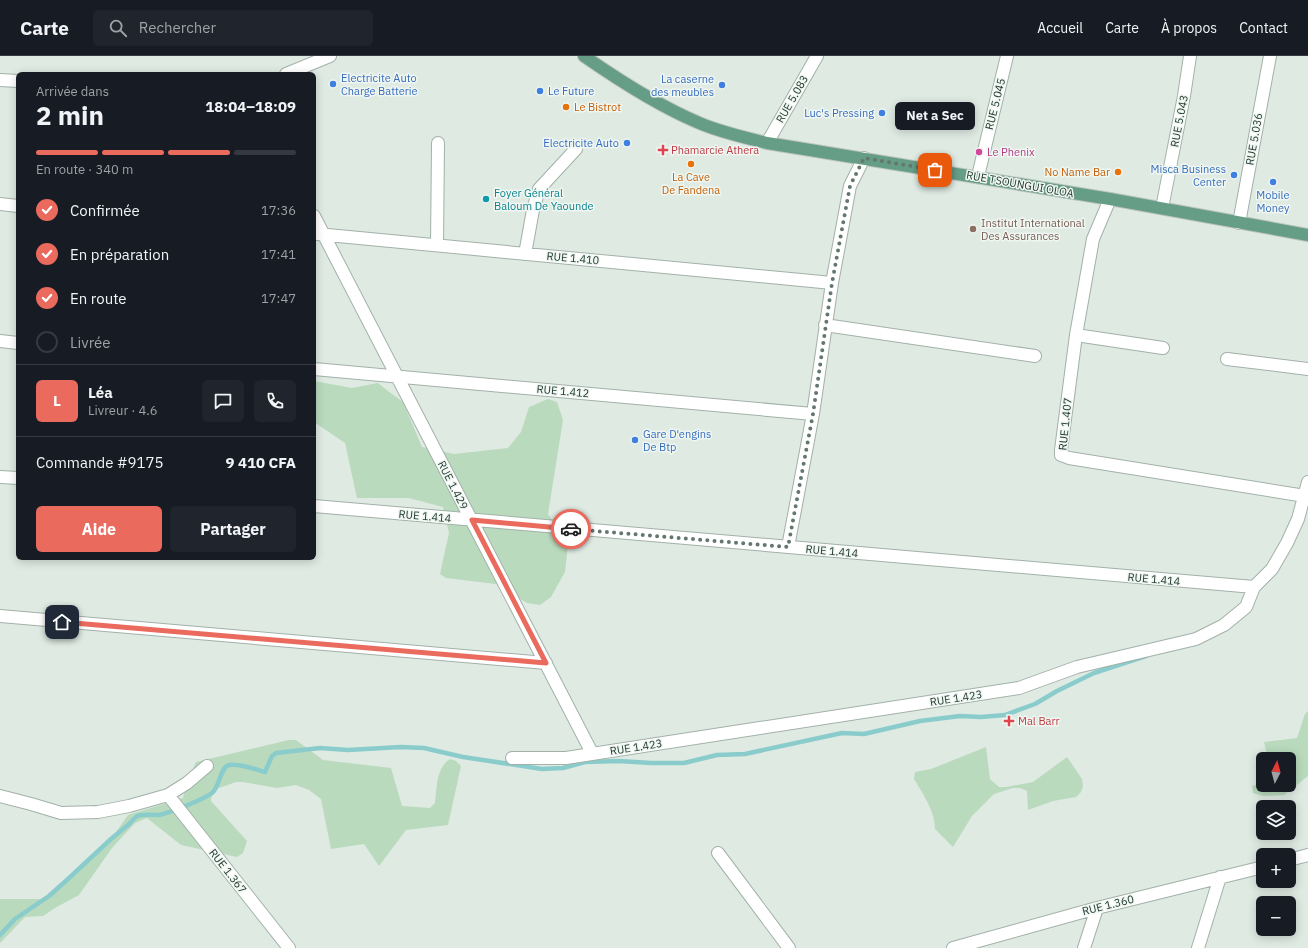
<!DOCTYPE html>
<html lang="fr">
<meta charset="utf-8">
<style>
:root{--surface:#171b24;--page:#20242c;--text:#f1f3f6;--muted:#9ea1a6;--line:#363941;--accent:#ea6a5d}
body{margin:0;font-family:"IBM Plex Sans",sans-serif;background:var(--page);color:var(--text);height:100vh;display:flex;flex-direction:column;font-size:15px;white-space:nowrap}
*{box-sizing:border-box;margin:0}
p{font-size:13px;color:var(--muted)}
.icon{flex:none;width:22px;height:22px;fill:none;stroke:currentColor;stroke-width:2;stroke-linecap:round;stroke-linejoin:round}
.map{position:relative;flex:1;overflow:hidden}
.panel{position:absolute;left:16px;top:16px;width:300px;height:488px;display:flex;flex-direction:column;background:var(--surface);border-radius:6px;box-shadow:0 2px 10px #0003}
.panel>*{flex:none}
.needle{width:26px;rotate:6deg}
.fabs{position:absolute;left:1256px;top:696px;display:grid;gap:8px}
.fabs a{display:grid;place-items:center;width:40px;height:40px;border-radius:6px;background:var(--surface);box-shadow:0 2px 10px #0003;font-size:20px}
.pin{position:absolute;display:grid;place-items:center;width:34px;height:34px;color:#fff;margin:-17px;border-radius:8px;box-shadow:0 2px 6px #0006}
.courier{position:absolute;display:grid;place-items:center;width:40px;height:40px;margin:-20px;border:3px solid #ea6a5d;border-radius:50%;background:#fff;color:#222;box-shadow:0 1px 5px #0007}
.bubble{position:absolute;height:28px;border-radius:6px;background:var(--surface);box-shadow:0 2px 10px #0003;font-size:13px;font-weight:700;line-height:28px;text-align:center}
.headline em{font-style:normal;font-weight:700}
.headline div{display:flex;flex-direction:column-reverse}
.headline{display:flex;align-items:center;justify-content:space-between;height:68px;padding:0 20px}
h1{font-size:26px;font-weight:700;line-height:30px}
.bar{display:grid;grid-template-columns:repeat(4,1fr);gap:6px 4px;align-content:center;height:48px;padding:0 20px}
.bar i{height:5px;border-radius:3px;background:var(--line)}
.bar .on{background:var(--accent)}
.bar p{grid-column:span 4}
.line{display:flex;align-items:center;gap:10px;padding:0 20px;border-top:1px solid var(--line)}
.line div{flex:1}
.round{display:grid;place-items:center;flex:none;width:42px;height:42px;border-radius:6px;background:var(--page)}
ol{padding:0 20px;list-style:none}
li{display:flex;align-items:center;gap:12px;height:44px}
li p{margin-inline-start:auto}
li .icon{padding:4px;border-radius:50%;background:var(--accent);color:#fff;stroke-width:4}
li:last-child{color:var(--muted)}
li i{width:22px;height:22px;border:2px solid var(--line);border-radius:50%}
.action{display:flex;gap:8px;margin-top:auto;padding:8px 20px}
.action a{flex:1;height:46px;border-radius:6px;background:var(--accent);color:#fff;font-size:16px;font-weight:700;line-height:46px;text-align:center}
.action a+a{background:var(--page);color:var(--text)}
header{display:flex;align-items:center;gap:24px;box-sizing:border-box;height:56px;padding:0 20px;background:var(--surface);border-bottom:1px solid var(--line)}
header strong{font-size:19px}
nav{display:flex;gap:22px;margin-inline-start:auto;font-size:14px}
.search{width:280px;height:36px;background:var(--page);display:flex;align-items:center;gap:10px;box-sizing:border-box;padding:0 14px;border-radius:6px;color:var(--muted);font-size:15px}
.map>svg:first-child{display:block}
</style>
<header>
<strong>Carte</strong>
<div class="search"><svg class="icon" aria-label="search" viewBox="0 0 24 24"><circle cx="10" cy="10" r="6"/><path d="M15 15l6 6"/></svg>Rechercher</div>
<nav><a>Accueil</a><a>Carte</a><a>À propos</a><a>Contact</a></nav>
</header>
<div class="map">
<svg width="1308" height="892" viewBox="0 0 1308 892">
<rect width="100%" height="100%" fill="#dfeae3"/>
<path fill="#b9dabd" d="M314,325L352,332L378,327L388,335L403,346L422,391L454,398L508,392L521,376L529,351L548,343L557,346L563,364L548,458L568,488L565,516L551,541L540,549L527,547L496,528L446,522L440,518L449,477L443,451L409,442H357L345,387L314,366Z
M1308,655V720L1284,739L1263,740L1253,737L1252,730L1263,727V729H1289V703H1268L1264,686L1297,682L1305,658Z
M289,684H296L323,704L391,712L402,750L430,752L435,747C437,732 436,712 450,703L456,705L461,710L448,769L406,774L379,810L364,788L331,793L321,743L309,734L296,729L277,732L243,726H236L216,733L212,737L211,745L247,785L243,797L237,801L181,789L147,762L135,767L112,792L79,839L55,852L43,860L25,861L0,887V843H48L71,819L111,783L128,759L183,742L187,727L196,706Z
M986,691L990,723L999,731H1006L1033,726L1067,701L1082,723L1083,730L1081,736L1076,741L1053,745L1028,754L1027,735L1020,732H1013L994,738L972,760L953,791L935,773C935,755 923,738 914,723L915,716L931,713Z"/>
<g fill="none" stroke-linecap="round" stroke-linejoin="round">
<path stroke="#8acccc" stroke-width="4.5" d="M0,879L15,863L49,840L68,823L111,783L128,769L137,760C144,758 151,759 158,759C168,758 204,743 212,737C220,731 220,711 229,709C240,707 254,713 265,716L272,700L276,697L320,692L348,694L401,691L424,692L463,701L542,713L563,712L585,706L619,705L651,707H684L717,699L745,698L842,677L864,678L920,665L960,660L981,661L1005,659L1035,648L1057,635L1094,617L1146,600"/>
<g stroke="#a2b1a9" stroke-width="14">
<path id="minor" d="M286,18L330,0
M0,24L18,25
M767,87L817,0
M978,120L1007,0
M1110,143L1093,183L1076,279L1061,394V399L1069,402L1305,440
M0,148L18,150
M1162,152L1184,40L1190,0
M314,160L592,697
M1239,167L1270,0
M317,178L832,227
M437,189L438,87
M525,198L533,154L539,133L576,93
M825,269L1035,300
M1076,279L1163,292
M0,285L18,287
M1227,303L1308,313
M314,313L813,358
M0,421L18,422
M314,450L1254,531
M788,491L813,358L832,227L850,130L864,102
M0,560L546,607
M512,702H566L1019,632L1077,611L1196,583L1224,569L1246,551L1254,531L1272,513L1287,487L1298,463L1308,426
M168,739L289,892
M0,740L31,748L61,757L98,756L129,750L168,739L187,727L207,710
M718,797L789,892
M1289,804L1308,799
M953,892L1097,852L1263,811
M1084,892L1097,852
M1198,892L1220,821"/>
</g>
<g stroke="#bcc4c1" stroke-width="14">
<path id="major" d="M584,0C620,25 657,49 697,66C719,76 743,81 767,87L1110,143L1308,179"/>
</g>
<use href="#minor" stroke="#fff" stroke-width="12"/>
<use href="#major" stroke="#669d86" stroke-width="12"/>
</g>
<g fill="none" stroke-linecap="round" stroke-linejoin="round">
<path stroke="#64776e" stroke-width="4" stroke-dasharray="0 7.2" d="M571,473L788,491L813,358L832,227L850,130L864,102L935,114"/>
<path stroke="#ea6a5d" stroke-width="5" d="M62,566L546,607L472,464L571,473"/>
</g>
<g fill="#3f7fe0" stroke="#f0f7f2" stroke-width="1.5">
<circle cx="333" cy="28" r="4"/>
<circle cx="722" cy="29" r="4"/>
<circle cx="540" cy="35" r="4"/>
<circle cx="882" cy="57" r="4"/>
<circle cx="627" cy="87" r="4"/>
<circle cx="1234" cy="119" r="4"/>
<circle cx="1273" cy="126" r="4"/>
<circle cx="635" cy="384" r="4"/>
</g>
<g fill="#e8710a" stroke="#f0f7f2" stroke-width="1.5">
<circle cx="566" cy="51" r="4"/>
<circle cx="691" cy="108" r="4"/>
<circle cx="1118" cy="116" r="4"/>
</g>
<g fill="#e0444e" stroke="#f0f7f2" stroke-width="1.5">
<path d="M661 88h4v4h4v4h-4v4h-4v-4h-4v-4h4z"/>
<path d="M1007 659h4v4h4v4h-4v4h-4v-4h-4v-4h4z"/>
</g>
<circle fill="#d1479c" stroke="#f0f7f2" stroke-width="1.5" cx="979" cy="96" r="4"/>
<circle fill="#0f9aa8" stroke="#f0f7f2" stroke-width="1.5" cx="486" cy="143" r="4"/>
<circle fill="#8d6e63" stroke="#f0f7f2" stroke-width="1.5" cx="973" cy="173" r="4"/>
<g text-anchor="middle" stroke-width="3" stroke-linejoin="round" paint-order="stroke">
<g font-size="11" fill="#366cbe" stroke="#f0f7f2" text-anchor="end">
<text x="341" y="26" text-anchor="start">Electricite Auto<tspan x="341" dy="13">Charge Batterie</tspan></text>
<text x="714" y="27">La caserne<tspan x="714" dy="13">des meubles</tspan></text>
<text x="548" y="39" text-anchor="start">Le Future</text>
<text x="874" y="61">Luc's Pressing</text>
<text x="619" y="91">Electricite Auto</text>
<text x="1226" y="117">Misca Business<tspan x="1226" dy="13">Center</tspan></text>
<text x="1273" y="143" text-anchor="middle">Mobile<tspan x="1273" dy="13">Money</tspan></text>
<text x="643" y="382" text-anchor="start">Gare D'engins<tspan x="643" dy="13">De Btp</tspan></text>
</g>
<g font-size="11" fill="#21392f" stroke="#f0f7f2">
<text transform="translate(792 43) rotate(-60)" y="4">RUE 5.083</text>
<text transform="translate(995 48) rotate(-76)" y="4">RUE 5.045</text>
<text transform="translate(1179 65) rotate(-79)" y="4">RUE 5.043</text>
<text transform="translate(1254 83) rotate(-80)" y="4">RUE 5.036</text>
<text transform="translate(1020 128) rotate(10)" y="4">RUE TSOUNGUI OLOA</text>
<text transform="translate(573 202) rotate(5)" y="4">RUE 1.410</text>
<text transform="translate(563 335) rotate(5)" y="4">RUE 1.412</text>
<text transform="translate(1065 368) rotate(-84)" y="4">RUE 1.407</text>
<text transform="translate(453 429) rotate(63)" y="4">RUE 1.429</text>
<text transform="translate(425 460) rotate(5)" y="4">RUE 1.414</text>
<text transform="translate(832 495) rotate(5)" y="4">RUE 1.414</text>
<text transform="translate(1154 523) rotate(5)" y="4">RUE 1.414</text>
<text transform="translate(956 642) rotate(-9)" y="4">RUE 1.423</text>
<text transform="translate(636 691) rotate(-9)" y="4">RUE 1.423</text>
<text transform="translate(228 815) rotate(52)" y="4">RUE 1.367</text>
<text transform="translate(1108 849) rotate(-14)" y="4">RUE 1.360</text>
</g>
<g font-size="11" fill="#c56008" stroke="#f0f7f2" text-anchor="start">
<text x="574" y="55">Le Bistrot</text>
<text x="1110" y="120" text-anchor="end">No Name Bar</text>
<text x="691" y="125" text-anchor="middle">La Cave<tspan x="691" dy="13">De Fandena</tspan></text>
</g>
<g font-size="11" fill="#be3a42" stroke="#f0f7f2" text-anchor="start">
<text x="671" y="98">Phamarcie Athera</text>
<text x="1018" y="669">Mal Barr</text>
</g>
<g font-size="11" fill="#b23c85" stroke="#f0f7f2" text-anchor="start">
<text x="987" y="100">Le Phenix</text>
</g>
<g font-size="11" fill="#0d838f" stroke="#f0f7f2" text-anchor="start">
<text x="494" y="141">Foyer Général<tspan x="494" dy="13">Baloum De Yaounde</tspan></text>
</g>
<g font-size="11" fill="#785e54" stroke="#f0f7f2" text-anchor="start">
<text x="981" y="171">Institut International<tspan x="981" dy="13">Des Assurances</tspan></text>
</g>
</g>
</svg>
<div class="fabs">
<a><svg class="needle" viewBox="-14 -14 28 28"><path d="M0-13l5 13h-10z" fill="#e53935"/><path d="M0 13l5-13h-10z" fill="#9ea1a6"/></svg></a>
<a><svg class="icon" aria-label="layers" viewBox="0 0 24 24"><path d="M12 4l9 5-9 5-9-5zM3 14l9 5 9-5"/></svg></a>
<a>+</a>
<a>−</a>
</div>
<div class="pin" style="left:935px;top:114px;background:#ea580c"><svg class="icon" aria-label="bag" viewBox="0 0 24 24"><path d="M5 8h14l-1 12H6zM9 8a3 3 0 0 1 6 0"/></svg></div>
<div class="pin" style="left:62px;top:566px;background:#1f2937"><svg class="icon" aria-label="home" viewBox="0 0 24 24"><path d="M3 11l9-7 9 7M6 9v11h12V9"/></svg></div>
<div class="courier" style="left:571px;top:473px"><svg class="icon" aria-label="car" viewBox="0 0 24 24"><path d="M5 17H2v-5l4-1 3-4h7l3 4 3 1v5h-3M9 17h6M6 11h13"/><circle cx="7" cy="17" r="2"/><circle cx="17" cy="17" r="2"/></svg></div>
<div class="bubble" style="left:895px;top:46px;width:80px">Net a Sec</div>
<section class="panel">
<div class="headline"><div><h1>2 min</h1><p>Arrivée dans</p></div><em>18:04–18:09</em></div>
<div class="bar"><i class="on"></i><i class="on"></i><i class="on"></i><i></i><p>En route · 340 m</p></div>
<ol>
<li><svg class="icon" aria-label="check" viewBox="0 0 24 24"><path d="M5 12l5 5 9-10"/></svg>Confirmée<p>17:36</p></li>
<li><svg class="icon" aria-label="check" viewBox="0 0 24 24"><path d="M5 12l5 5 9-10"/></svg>En préparation<p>17:41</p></li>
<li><svg class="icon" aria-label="check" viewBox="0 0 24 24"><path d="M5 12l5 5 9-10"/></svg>En route<p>17:47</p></li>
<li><i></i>Livrée</li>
</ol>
<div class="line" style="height:72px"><b class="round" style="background:var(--accent);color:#fff">L</b><div><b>Léa</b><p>Livreur · 4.6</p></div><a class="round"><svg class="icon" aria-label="chat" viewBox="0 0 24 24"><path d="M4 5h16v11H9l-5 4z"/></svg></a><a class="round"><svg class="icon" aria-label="phone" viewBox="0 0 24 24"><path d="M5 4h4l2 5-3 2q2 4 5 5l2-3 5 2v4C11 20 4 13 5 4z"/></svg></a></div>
<div class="line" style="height:52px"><div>Commande #9175</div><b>9 410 CFA</b></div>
<div class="action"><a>Aide</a><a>Partager</a></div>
</section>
</div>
